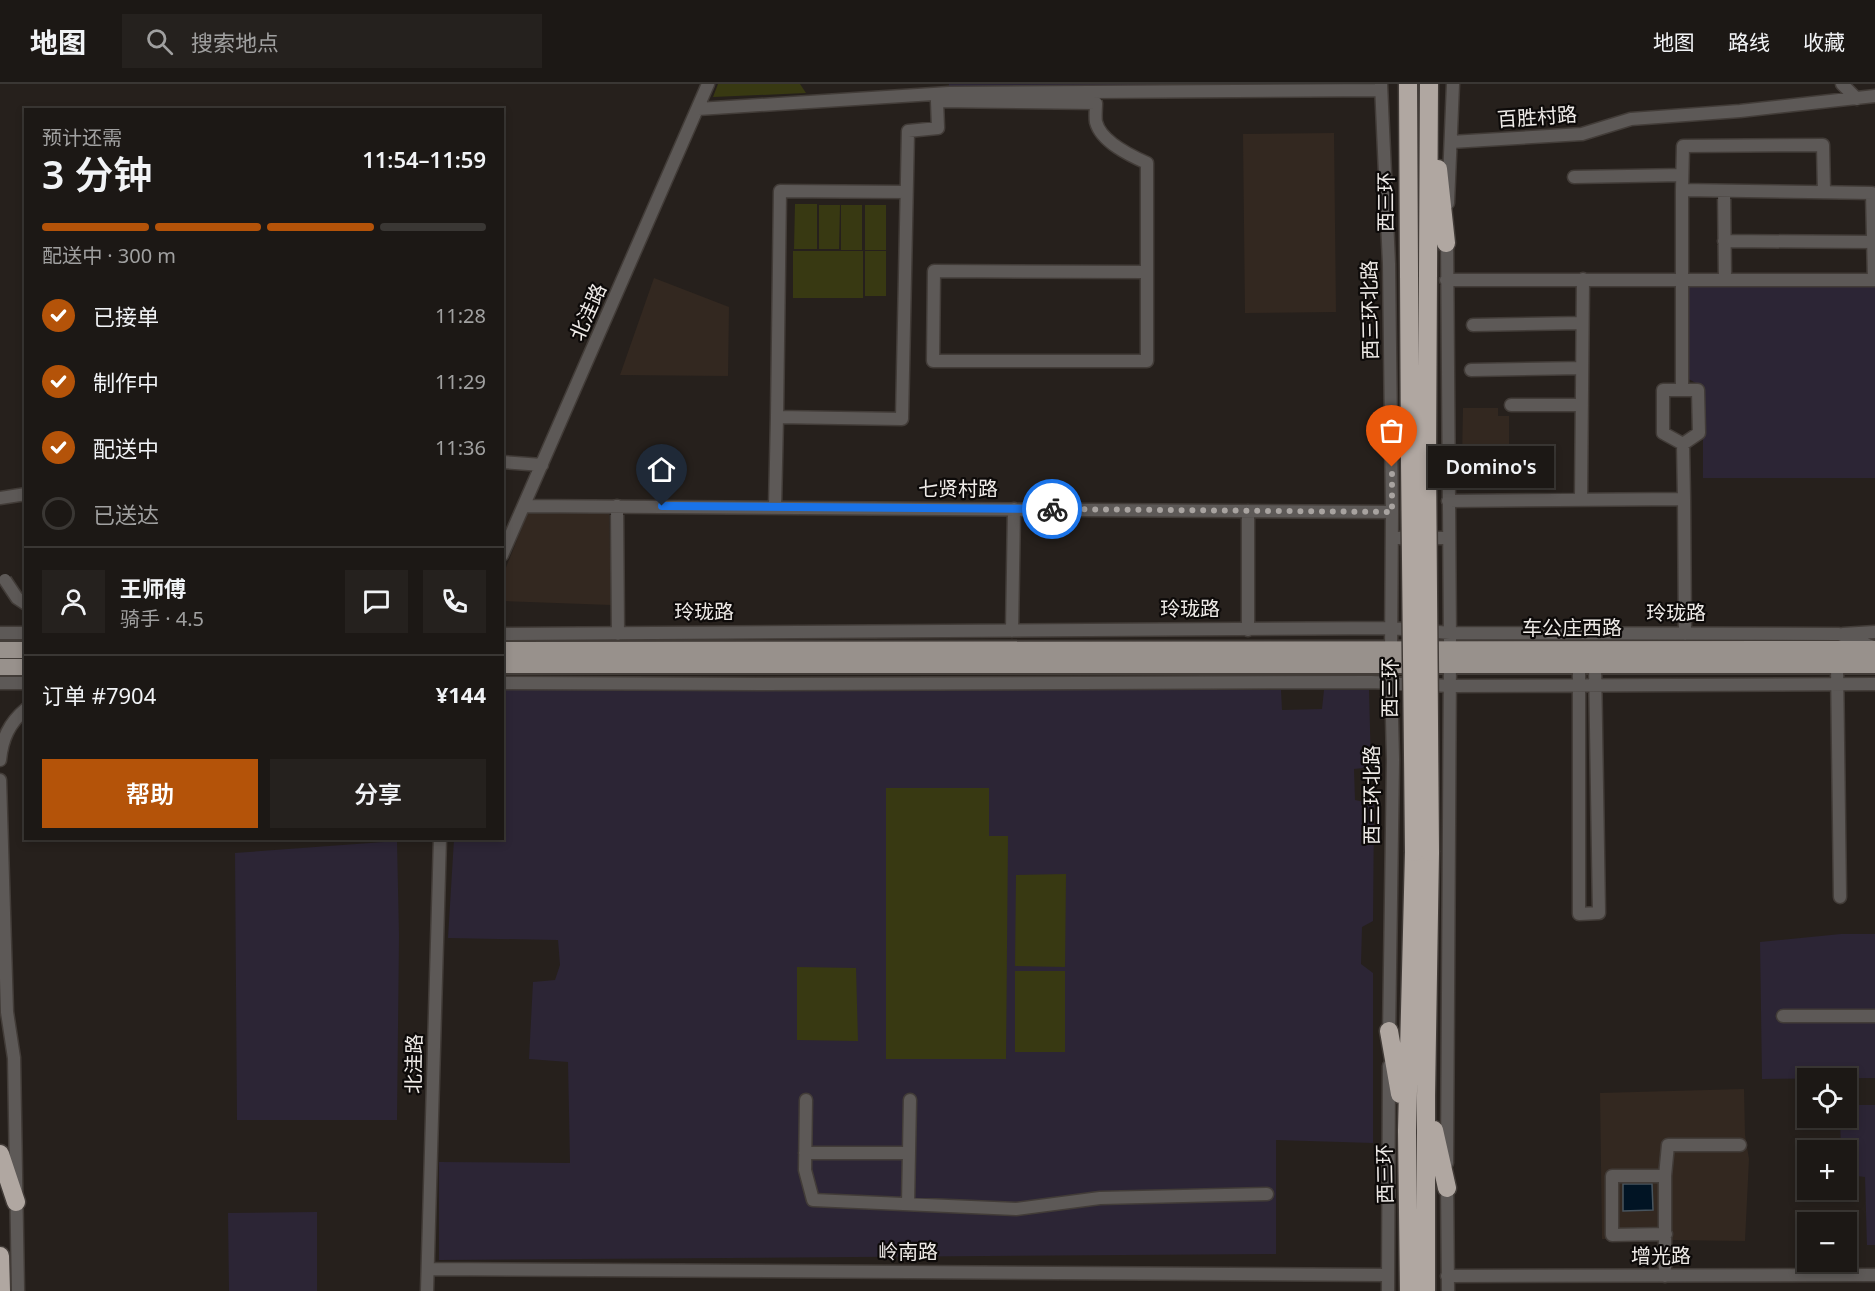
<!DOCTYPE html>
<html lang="zh">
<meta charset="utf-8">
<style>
:root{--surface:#1c1815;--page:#25211e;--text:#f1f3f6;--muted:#a0a0a0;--line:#3a3734;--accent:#b45309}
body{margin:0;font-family:"Noto Sans","Noto Sans SC",sans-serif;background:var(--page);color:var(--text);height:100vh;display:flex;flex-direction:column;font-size:22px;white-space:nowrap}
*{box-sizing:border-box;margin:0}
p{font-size:20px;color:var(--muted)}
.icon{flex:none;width:33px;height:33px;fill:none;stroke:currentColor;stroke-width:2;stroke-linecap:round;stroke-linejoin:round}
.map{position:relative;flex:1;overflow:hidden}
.panel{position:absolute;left:24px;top:24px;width:480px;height:732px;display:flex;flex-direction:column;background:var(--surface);border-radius:0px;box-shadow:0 3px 9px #0003,0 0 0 2px var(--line)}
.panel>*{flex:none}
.fabs{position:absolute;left:1797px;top:984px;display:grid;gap:12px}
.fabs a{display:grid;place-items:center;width:60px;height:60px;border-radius:0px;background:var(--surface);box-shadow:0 3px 9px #0003,0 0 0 2px var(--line);font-size:30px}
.pin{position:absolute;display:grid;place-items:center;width:51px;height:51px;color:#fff;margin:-62px -26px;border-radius:50% 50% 50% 0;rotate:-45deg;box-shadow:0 0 6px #0007}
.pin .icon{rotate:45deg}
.courier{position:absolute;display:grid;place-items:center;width:60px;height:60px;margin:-30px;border:4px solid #1a73e8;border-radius:50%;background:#fff;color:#222;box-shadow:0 2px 8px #0007}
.bubble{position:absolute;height:42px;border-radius:0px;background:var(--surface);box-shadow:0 3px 9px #0003,0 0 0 2px var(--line);font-size:20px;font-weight:600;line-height:42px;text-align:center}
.summary em{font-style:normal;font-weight:600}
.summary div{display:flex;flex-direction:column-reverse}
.summary{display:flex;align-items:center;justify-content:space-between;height:102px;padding:0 18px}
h1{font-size:39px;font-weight:600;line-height:45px}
.bar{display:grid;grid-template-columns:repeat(4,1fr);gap:9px 6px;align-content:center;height:72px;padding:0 18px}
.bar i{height:8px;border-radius:4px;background:var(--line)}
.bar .selected{background:var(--accent)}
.bar p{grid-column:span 4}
.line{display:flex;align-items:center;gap:15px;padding:0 18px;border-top:2px solid var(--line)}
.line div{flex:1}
.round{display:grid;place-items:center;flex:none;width:63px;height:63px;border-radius:0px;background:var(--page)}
ol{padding:0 18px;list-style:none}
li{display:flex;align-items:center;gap:18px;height:66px}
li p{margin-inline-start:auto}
li .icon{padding:6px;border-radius:50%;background:var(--accent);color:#fff;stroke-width:4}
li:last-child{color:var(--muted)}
li i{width:33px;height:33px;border:3px solid var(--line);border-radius:50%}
.primary-button{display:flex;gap:12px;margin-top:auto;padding:12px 18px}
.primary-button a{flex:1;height:69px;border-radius:0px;background:var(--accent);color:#fff;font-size:24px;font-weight:600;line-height:69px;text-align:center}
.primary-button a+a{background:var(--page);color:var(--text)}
header{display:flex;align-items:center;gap:36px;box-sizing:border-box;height:84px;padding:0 30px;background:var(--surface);border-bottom:2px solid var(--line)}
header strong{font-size:28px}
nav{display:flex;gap:33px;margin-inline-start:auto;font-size:21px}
.search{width:420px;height:54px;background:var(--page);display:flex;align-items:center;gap:15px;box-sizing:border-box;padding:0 21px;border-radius:0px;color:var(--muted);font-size:22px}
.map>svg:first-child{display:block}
</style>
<header>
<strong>地图</strong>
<div class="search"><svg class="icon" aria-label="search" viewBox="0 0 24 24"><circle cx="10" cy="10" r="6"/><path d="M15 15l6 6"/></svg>搜索地点</div>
<nav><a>地图</a><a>路线</a><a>收藏</a></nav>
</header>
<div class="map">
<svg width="1875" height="1207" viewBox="0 0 1875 1207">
<rect width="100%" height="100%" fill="#26201c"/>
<path fill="#332820" d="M1334,49L1336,228L1245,229L1243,50Z
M654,194L729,223L728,292L620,291Z
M1463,324H1498V332H1509V377L1462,376Z
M609,427L611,521L503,517V491L528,428Z
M1744,1005L1745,1051L1749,1075L1745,1157L1602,1155L1600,1009Z"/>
<path fill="#2c2535" d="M949,0H1371V6L949,9Z
M1684,201L1875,202V394H1703V303L1685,293Z
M503,606H1281L1282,626L1322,625L1324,606H1369L1371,683L1354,685L1355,716L1374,720L1373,837L1362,843L1361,880L1373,889V1059L1276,1056V1170L439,1176V1078L570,1079L568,978L529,975L533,898L555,896L560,881L558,856L448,854L454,755L502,754Z
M397,757L399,852L397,1036H237L235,769Z
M1841,850H1875V994L1762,995L1760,858Z
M1847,1021H1875V1161H1867L1865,1093L1857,1092L1856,1074L1847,1073L1846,1066H1841L1840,1034H1846Z
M317,1128V1207H229L228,1129Z"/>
<path fill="#383912" d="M718,0H800L806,9L713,13Z
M795,120H817V165H794Z
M819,121H840L839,165H819Z
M841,121H862V166H841Z
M865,121H886V166H865Z
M793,167H863V214H793Z
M865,167H886V212H865Z
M886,704H989V752H1008L1006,975H886Z
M1066,790L1065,883L1015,882L1016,791Z
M797,883L856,884L858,957L797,956Z
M1015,887H1065V968H1015Z"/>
<path fill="#011424" stroke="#48545e" stroke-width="1.5" d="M1623,1100H1652L1653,1126L1623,1127Z"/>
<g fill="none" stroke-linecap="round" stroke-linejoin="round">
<g stroke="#423c38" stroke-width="15">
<path id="minor" d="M1381,0L1389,180L1392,428L1391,572
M1842,0L1857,15
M698,25L949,9L1381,6
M1451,58L1582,50L1631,35L1740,27L1875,12
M1574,93L1682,91
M1682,106L1683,62L1823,61L1824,108
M1724,107L1725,195
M906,108L780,107L777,333L902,335L908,47L938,44L937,17L1096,19C1096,25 1095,33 1096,38C1101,58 1131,72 1147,79V277H933L934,187L1146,188
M1448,119L1453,0
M1447,151L1450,557
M1724,157L1873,158
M1446,196H1875
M1473,241L1582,239
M1471,286L1582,284
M1682,305V106L1872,109L1874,196
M1663,306H1698L1699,349L1683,360L1663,349Z
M1511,321H1582
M1683,360L1684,415
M502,378L542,381
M0,414L26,410
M1581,416L1583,195
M1448,417L1684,415L1685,550
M524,422L1392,428
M617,422L618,550
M775,423L777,333
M1392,454H1449
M502,471L708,0
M1248,546V427
M1012,547L1014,425
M0,549H26
M502,550L1391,544L1450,549L1839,550L1871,562
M1843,550L1875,548
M1579,581V830L1599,829L1595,581
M1837,581L1840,813
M0,599H26
M502,599L757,600L1371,598L1450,602L1875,600
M0,676C2,655 9,639 26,625
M0,696L7,928L14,974L18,1207
M1783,932H1875
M1389,953L1393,676L1391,592
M806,1016L805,1086L813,1116L1016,1125L1100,1114L1267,1110
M805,1069H909
M1447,1079L1450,574
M1665,1092L1668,1061H1740
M1447,1096L1448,1207
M908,1120L910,1016
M428,1185L1387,1191
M1447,1192L1875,1191
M1665,1192V1092H1612V1151L1666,1150
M427,1207L440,754
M1388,1207L1389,982"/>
</g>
<g stroke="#423c38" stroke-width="20">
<path id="major" d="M0,566H26
M502,566L1875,565
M502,581H1875
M0,583H26"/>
</g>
<g stroke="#423c38" stroke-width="21">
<path id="highway" d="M1408,0L1410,377
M1438,85L1446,159
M1427,377L1429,0
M1389,947L1400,1010
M1434,1046L1447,1104
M0,1070L16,1118
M0,1172L1,1207
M1409,1207L1407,1047L1414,768
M1426,1207V1012L1430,768"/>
</g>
<use href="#minor" stroke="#5d5957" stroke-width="12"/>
<use href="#major" stroke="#98918c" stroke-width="16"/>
<use href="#highway" stroke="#b0a7a1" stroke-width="18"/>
<g stroke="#423c38" stroke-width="15" stroke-linecap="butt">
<path id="minor-bridge" d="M5,496L17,514L26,520"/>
</g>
<g stroke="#423c38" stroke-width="21" stroke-linecap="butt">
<path id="highway-bridge" d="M1410,377L1414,768
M1427,377L1430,768"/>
</g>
<use href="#minor-bridge" stroke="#5d5957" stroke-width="12"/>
<use href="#highway-bridge" stroke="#b0a7a1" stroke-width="18"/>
</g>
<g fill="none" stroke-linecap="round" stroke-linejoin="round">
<path stroke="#a8a3a0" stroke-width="6" stroke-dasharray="0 10.8" d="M1052,425L1392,428V383"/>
<path stroke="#1a73e8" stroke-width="8" d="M662,422L1052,425"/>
</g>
<g text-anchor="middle" stroke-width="4.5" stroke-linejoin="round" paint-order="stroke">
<g font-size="20" fill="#eeeae7" stroke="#0d0a09">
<text transform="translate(1537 33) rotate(-4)" y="7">百胜村路</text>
<text transform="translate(1386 118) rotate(-90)" y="7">西三环</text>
<text transform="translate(1370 226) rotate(-91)" y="7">西三环北路</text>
<text transform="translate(588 228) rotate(-66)" y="7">北洼路</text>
<text x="958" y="412">七贤村路</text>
<text x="1190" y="532">玲珑路</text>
<text x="704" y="535">玲珑路</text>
<text x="1676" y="536">玲珑路</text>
<text x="1572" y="551">车公庄西路</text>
<text transform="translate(1390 604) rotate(-90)" y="7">西三环</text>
<text transform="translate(1372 711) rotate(-90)" y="7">西三环北路</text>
<text transform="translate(414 980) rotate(-89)" y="7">北洼路</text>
<text transform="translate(1385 1090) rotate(-91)" y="7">西三环</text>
<text x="908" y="1175">岭南路</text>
<text x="1661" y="1179">增光路</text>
</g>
</g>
</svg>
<div class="fabs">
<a><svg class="icon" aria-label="locate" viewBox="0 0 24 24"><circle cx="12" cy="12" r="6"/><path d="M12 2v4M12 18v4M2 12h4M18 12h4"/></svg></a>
<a>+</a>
<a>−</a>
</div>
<div class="pin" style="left:1392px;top:383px;background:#ea580c"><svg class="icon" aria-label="bag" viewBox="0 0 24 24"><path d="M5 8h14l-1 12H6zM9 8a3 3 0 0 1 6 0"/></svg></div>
<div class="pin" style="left:662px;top:422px;background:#1f2937"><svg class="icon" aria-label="home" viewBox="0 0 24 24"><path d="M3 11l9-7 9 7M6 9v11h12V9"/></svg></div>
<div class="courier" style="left:1052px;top:425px"><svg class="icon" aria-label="bike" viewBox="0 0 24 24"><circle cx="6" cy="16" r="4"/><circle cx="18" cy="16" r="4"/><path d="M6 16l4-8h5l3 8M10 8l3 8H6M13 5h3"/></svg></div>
<div class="bubble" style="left:1428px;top:362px;width:126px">Domino's</div>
<section class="panel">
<div class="summary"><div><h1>3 分钟</h1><p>预计还需</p></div><em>11:54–11:59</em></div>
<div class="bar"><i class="selected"></i><i class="selected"></i><i class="selected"></i><i></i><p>配送中 · 300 m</p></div>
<ol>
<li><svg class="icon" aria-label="check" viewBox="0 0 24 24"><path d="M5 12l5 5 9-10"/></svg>已接单<p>11:28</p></li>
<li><svg class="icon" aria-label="check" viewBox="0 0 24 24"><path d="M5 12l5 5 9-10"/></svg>制作中<p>11:29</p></li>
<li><svg class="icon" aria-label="check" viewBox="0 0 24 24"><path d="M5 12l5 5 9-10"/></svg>配送中<p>11:36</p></li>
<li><i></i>已送达</li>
</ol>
<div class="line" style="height:108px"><a class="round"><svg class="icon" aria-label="person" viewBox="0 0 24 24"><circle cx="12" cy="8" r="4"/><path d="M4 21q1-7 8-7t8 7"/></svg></a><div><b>王师傅</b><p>骑手 · 4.5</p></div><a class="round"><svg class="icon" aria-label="chat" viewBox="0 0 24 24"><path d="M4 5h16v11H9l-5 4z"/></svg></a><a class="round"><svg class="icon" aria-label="phone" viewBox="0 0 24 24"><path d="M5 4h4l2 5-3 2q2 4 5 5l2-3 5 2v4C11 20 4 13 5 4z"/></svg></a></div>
<div class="line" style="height:78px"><div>订单 #7904</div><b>¥144</b></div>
<div class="primary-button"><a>帮助</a><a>分享</a></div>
</section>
</div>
